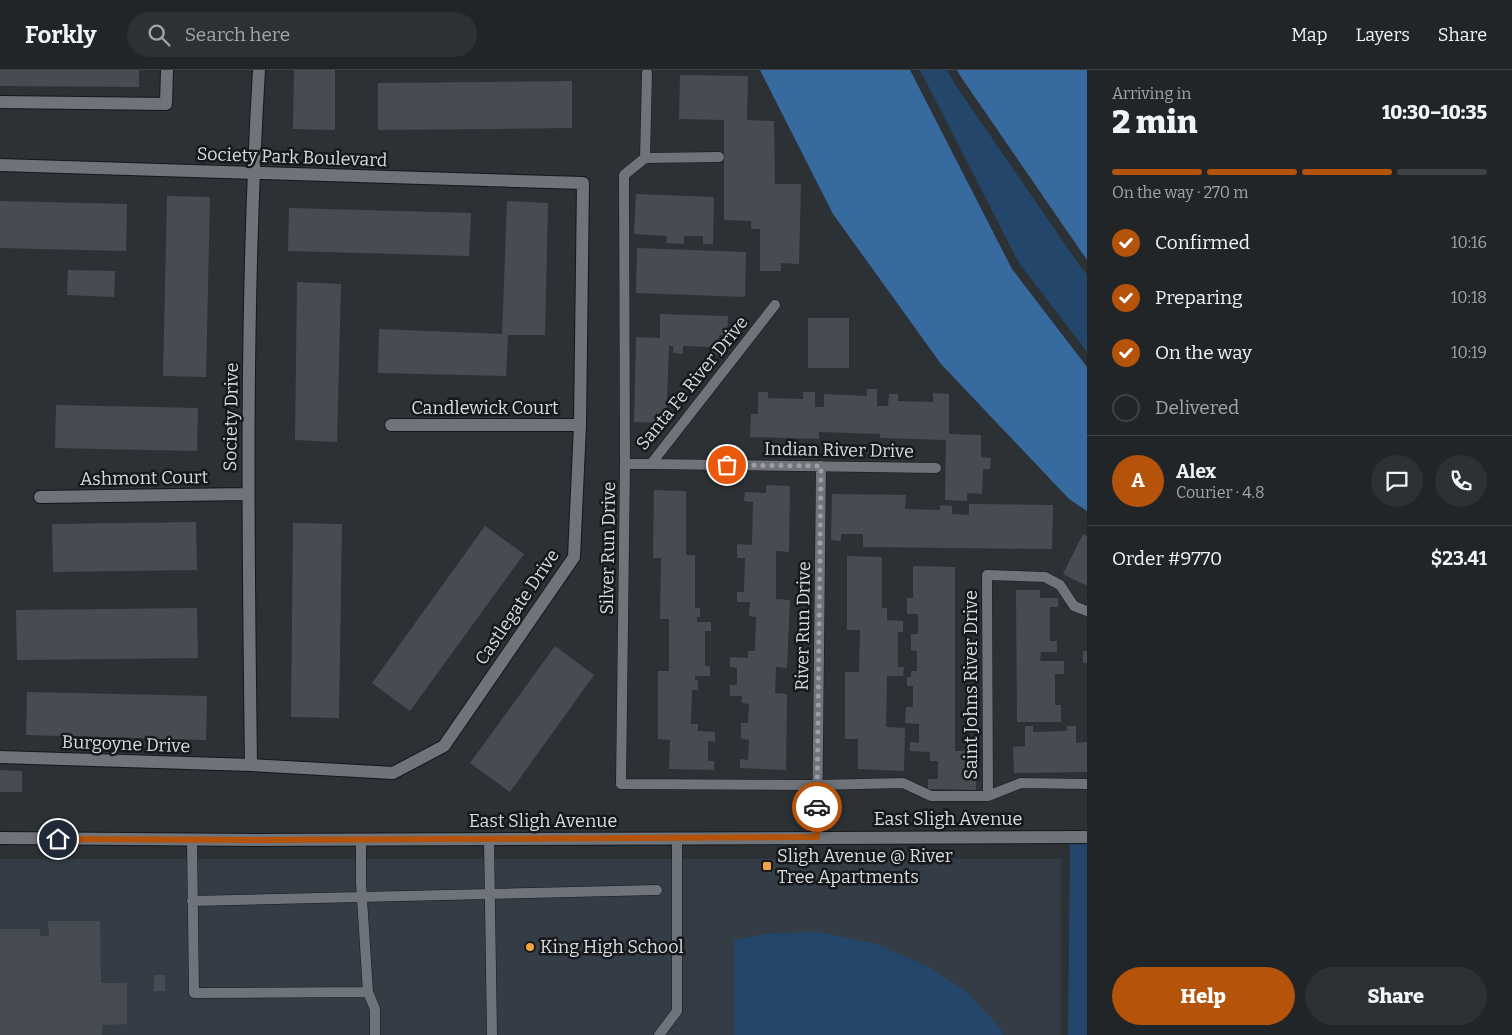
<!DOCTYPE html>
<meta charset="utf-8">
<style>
:root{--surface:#212528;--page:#2d3134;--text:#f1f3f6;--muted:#a2a5a8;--line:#3e4245;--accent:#b45309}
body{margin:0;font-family:Bitter,serif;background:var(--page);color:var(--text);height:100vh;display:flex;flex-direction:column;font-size:19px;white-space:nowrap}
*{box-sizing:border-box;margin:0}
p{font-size:16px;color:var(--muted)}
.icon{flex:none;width:28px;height:28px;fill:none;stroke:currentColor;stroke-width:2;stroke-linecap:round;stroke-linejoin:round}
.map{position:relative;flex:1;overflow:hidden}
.sheet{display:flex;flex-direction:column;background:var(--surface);width:425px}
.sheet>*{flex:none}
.pin{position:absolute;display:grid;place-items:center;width:42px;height:42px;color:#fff;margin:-21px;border:2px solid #fff;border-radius:50%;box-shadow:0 1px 5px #0007}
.courier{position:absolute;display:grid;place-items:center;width:50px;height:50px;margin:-25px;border:4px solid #b45309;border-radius:50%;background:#fff;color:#222;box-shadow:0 1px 6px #0007}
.summary em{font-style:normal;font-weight:800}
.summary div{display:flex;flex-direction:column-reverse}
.summary{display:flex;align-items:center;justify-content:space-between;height:85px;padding:0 25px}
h1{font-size:32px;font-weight:800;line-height:38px}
.bar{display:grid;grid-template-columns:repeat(4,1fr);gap:8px 5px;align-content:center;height:60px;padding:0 25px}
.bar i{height:6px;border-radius:4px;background:var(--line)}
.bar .on{background:var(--accent)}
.bar p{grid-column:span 4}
.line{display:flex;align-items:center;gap:12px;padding:0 25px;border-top:1px solid var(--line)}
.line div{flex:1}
.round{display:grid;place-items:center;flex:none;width:52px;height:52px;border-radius:26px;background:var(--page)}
ol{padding:0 25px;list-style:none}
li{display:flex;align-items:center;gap:15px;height:55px}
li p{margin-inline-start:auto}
li .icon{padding:5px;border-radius:50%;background:var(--accent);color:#fff;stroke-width:4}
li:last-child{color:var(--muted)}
li i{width:28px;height:28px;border:2px solid var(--line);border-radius:50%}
.action{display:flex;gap:10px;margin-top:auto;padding:10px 25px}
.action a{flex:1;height:58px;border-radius:30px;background:var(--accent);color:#fff;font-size:20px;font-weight:800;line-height:58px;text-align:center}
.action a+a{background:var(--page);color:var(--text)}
header{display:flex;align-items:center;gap:30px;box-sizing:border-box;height:70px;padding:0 25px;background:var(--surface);border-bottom:1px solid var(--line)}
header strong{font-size:24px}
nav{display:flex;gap:28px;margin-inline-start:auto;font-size:18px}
.search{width:350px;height:45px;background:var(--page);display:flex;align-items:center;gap:12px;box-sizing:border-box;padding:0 18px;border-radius:28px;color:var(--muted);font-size:19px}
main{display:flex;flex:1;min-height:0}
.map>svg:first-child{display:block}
</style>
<header>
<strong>Forkly</strong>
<div class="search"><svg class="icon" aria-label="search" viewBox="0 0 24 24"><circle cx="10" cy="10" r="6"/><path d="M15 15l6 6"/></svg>Search here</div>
<nav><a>Map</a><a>Layers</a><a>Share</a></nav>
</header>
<main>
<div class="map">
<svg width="1087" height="965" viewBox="0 0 1087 965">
<rect width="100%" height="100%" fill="#2c3136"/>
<path fill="#343d46" d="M0,789H1061V965H0Z"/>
<path fill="#23466a" d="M920,0H947L954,13L1082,199L1087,204V282L1019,193Z
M1070,774H1087V965H1068Z
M820,862L876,874L929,897L968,923L997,955L1004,965H734V870L772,863Z"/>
<path fill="#376b9f" d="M760,0H910L1012,199L1087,297V441L1069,429L941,294L833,144Z
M957,0H1087V190L961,7Z"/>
<path fill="#474c52" d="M0,0H139V17L0,16Z
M294,0H335V60L293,59Z
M680,5L748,6L747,50L774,51L775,114H801L799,194L781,193V201H760V159H751V151L724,150V50L679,49Z
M572,11V58L378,60V13Z
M636,124L714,127L713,174H703V166H684V174L666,173L667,166L634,164Z
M167,126L210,127L206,307L163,306Z
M0,131L127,134L126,181L0,178Z
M507,131L548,133L545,265H508L506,306L378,303L379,259L502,264Z
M289,138L471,143L469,186L288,181Z
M637,178L746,182L745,227L636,223Z
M68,200L115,201L114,227L67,225Z
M297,212L341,214L337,372L295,370Z
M660,244L728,246L727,266L719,265L718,285L711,284L712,277L683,276V284L673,283V276H669L666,353L634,352L636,267L660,268Z
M808,248H849V298H808Z
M867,319H877V336H888L889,324H898V331L933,332V323L949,324V364L981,365V387L991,388L990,399H983L982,424L967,423V431L945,430L946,370L880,368V364L819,362V369L750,367L751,344H758V322H768V328L803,329V322H815V337H824V324L867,326Z
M56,335L198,338L197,381L55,378Z
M766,415L790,416L789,482L776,481V529L790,530L787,598L776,597L775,623L787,624L786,700L740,698V689L748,690L749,670L741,669V653H748L749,634L742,633V626H730V615H737V598L730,597V587L748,588V581H755L756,547L749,546L750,532H737V522H744L745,488H737V474L752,475L753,432L744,431L745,422L766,423Z
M654,420L686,421V485H695V538H700V547H697V552H711V561H705V596H710V606H695V610H698V620H692L691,654H698V661L715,662V672L708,671V691H714V700L669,699L670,670L658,669V601H669V549H660L661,488H653Z
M832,424L906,425L905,439L940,440V435L952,436V444L969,445V434L1053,435L1052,479L863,477V464H841V471L831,470Z
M196,452L197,500L53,502L52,454Z
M293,453L342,454L339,648L291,647Z
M485,456L524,484L410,641L372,613Z
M1083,464L1087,466V516L1063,504Z
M847,486L882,487V538H887V550L903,551V562H898V597H904L903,606H887L886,657L905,658L904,701L858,699V669H845V602H859L860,560H847Z
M913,496L955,497V681H977L976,720L928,719V709H938V691H930V682L910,681V672L919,673V654L905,653L906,637H913V616H907V607H911V601H917V581L911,580V564H918V544H907V528H913Z
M1016,520H1040V528H1058V537H1050V571H1057V582H1041L1040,591H1064V604H1055V635H1061V652H1017Z
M197,538L198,588L17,590L16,540Z
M555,576L594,605L510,722L470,693Z
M1083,581H1087V593H1083Z
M27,622L207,626L206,670L26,665Z
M1025,656H1033V662L1067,661V656H1076V673L1087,672V702L1014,703L1013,677L1025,676Z
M0,700L22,701V722H0Z
M48,851H100L101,913H127V954L102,955V965H0V859H40V866H49Z
M154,905H165V921H154Z"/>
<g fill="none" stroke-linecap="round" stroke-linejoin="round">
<g stroke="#14181d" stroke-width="11">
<path id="service" d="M647,3L645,88L624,105L625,394L621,714L817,715L903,713L931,726H988L1021,713L1087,714
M645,88L719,87
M625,394H651L775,235
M651,394L936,398
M988,726L987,505L1045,507L1060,515L1074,536L1087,541
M817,767L821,396
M361,769V813L368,922L375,939V965
M489,769L492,965
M192,770L194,923L368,922
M192,831L657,820
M659,965L677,941V768"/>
</g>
<g stroke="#14181d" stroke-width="14">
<path id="minor" d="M0,32L166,34L167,0
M0,95L583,113L580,355L574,487L444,676L393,703L251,695L0,687
M391,355H580
M40,427L247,424
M251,695C248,463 245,231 259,0"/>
</g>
<g stroke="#14181d" stroke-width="14">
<path id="tertiary" d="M0,768L255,770L1087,767"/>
</g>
<use href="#service" stroke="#6e747a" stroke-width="10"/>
<use href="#minor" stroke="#6e747a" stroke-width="12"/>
<use href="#tertiary" stroke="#6e747a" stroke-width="12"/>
</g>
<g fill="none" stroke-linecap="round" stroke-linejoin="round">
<path stroke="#9ca0a4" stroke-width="5" stroke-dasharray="0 9" d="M727,395L821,396L817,737"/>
<path stroke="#b45309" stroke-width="6" d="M58,769L256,770L817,767V737"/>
</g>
<g fill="#f1a540" stroke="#16181b" stroke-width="2">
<rect x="762" y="791" width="10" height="10" rx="2.5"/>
<circle cx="530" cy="877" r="5"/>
</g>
<g text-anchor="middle" stroke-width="5" stroke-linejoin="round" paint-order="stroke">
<g font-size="18" fill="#d9dcdf" stroke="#16181b">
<text transform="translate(292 87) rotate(2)" y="6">Society Park Boulevard</text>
<text transform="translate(692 313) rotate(-51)" y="6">Santa Fe River Drive</text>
<text x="485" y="344">Candlewick Court</text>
<text transform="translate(231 347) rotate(-89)" y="6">Society Drive</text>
<text transform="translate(839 380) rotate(1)" y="6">Indian River Drive</text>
<text transform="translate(144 408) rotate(-1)" y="6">Ashmont Court</text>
<text transform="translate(608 478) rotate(-89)" y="6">Silver Run Drive</text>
<text transform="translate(517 537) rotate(-56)" y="6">Castlegate Drive</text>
<text transform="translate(803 556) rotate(-89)" y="6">River Run Drive</text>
<text transform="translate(971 615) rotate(-90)" y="6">Saint Johns River Drive</text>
<text transform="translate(126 674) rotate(2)" y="6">Burgoyne Drive</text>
<text x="948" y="755">East Sligh Avenue</text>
<text x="543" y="757">East Sligh Avenue</text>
</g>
<g font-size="18" fill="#d9dcdf" stroke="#16181b" text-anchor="start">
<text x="777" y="792">Sligh Avenue @ River<tspan x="777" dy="21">Tree Apartments</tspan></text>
<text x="540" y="883">King High School</text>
</g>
</g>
</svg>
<div class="pin" style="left:727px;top:395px;background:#ea580c"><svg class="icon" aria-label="bag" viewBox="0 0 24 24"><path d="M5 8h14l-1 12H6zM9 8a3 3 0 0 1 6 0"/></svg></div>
<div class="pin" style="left:58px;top:769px;background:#1f2937"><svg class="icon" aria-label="home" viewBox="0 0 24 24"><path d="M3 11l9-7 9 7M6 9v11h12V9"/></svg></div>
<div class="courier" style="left:817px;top:737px"><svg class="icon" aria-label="car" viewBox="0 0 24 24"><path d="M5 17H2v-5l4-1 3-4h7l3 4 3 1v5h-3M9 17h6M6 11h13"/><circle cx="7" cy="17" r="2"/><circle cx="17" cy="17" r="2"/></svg></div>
</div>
<section class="sheet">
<div class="summary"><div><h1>2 min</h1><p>Arriving in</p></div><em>10:30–10:35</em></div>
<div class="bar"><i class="on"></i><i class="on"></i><i class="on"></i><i></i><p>On the way · 270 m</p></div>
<ol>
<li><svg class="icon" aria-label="check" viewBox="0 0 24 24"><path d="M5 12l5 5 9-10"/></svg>Confirmed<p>10:16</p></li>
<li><svg class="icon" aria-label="check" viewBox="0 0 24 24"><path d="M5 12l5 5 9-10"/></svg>Preparing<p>10:18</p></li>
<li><svg class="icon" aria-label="check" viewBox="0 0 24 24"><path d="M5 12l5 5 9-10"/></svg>On the way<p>10:19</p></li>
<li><i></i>Delivered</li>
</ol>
<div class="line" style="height:90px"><b class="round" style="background:var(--accent);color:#fff">A</b><div><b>Alex</b><p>Courier · 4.8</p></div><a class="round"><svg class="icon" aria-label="chat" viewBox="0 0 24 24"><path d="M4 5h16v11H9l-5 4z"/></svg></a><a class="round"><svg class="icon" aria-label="phone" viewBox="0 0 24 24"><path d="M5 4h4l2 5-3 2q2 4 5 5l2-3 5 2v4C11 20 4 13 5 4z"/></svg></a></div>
<div class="line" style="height:65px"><div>Order #9770</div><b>$23.41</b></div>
<div class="action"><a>Help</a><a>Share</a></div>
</section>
</main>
